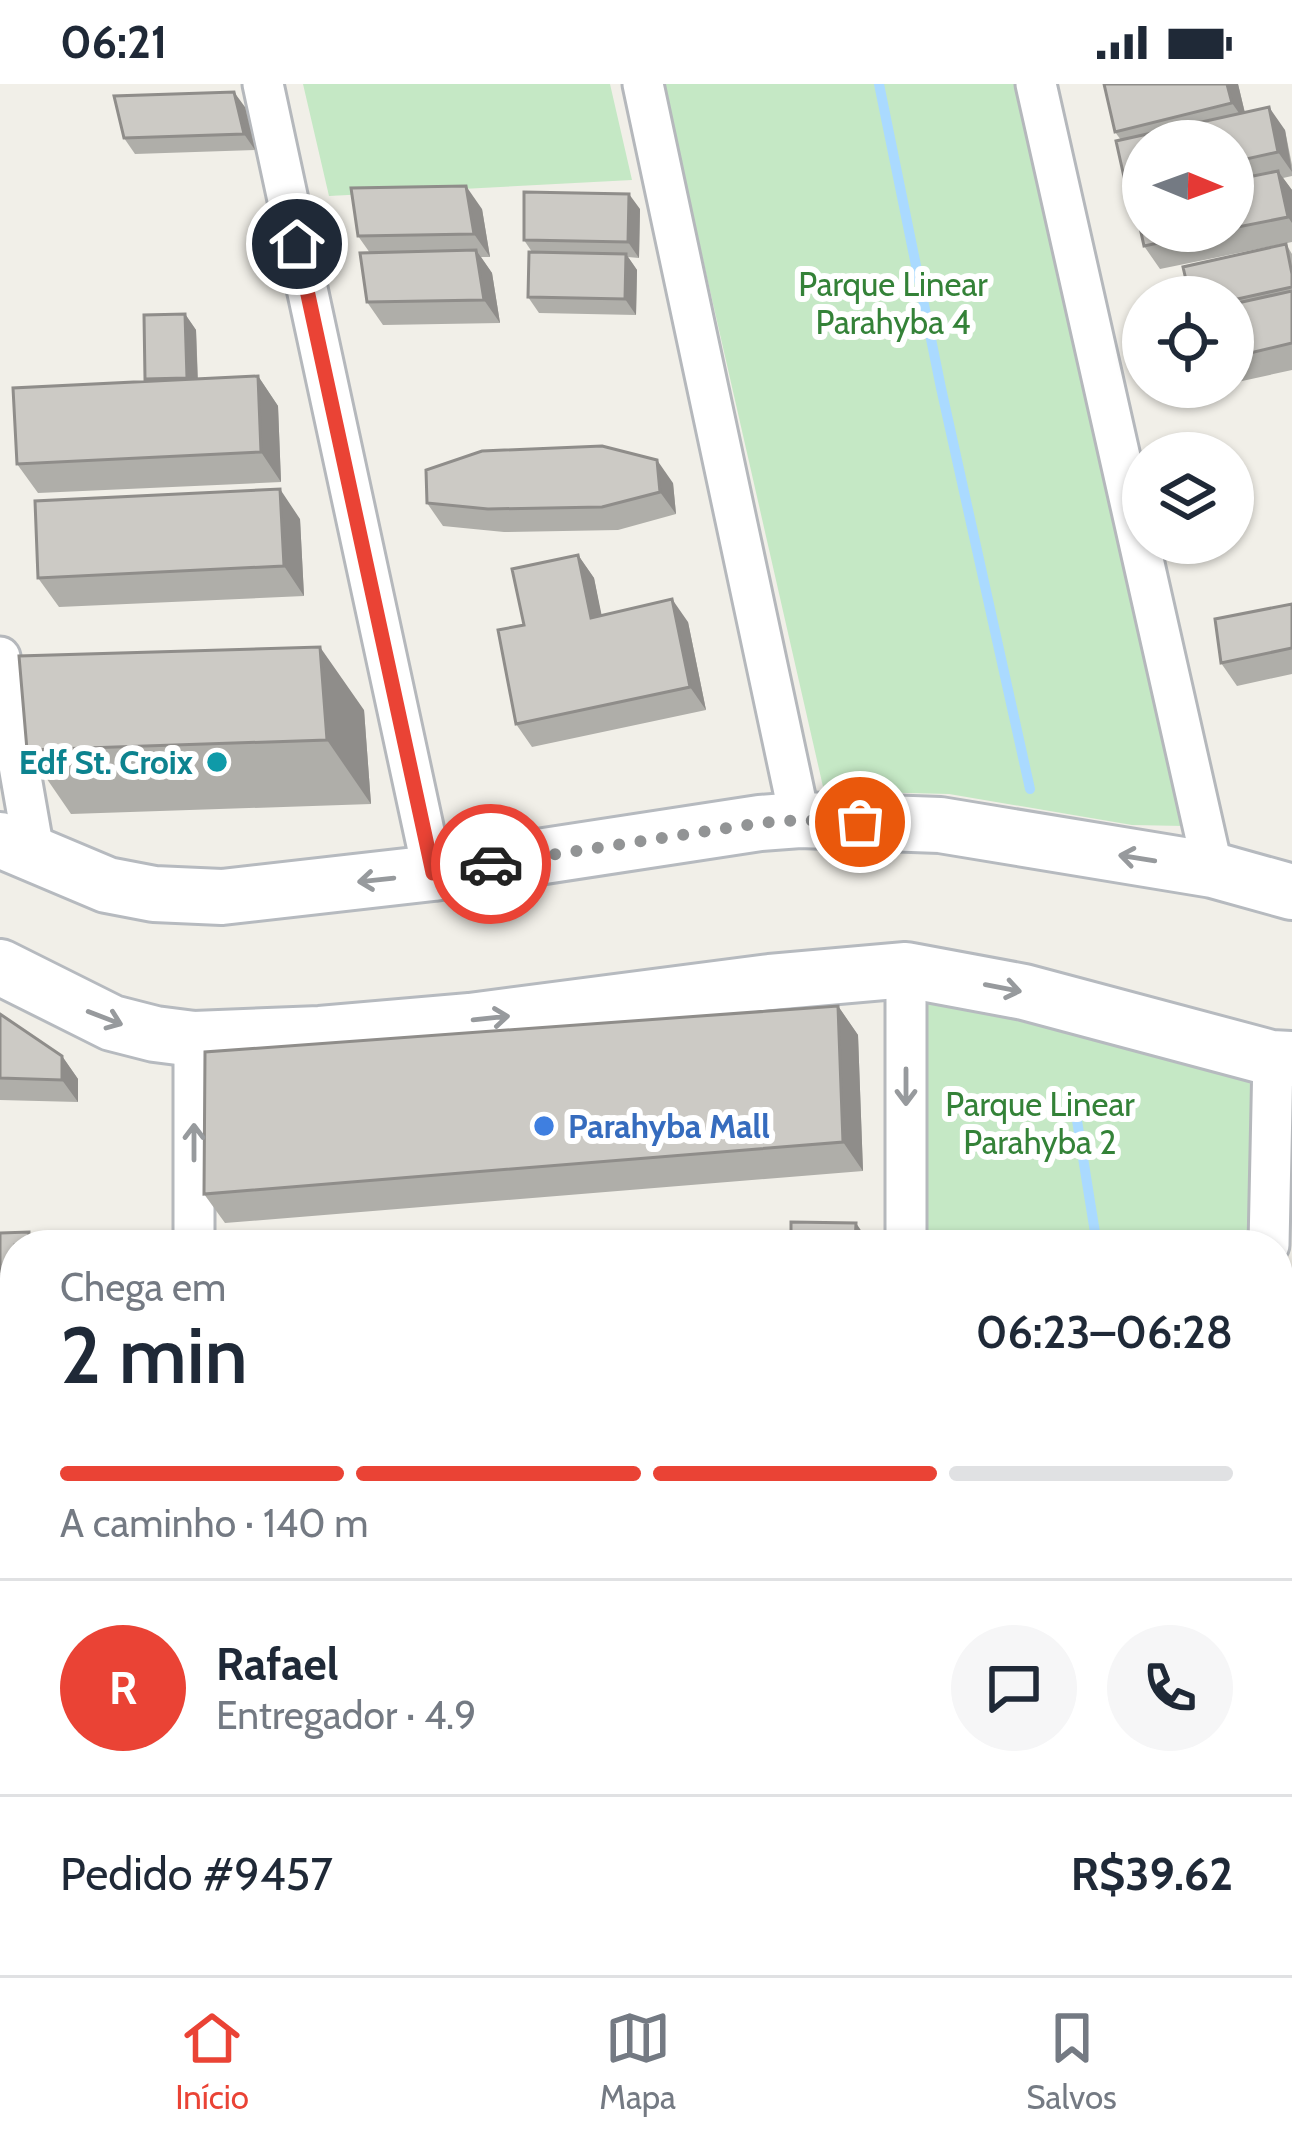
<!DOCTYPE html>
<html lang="pt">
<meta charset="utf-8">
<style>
:root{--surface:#fff;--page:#f6f6f7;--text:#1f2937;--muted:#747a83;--line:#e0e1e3;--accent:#ea4335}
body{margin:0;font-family:Cabin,sans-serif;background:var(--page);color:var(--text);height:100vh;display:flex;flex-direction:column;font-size:45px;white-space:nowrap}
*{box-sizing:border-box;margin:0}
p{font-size:39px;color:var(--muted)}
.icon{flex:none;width:66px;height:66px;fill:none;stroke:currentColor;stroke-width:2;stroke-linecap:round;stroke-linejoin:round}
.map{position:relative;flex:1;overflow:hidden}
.sheet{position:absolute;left:0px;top:1146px;width:1293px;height:747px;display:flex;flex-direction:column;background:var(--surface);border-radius:48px 48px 0 0;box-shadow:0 3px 9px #0004}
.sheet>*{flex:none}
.needle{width:78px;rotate:91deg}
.controls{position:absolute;left:1122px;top:36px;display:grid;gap:24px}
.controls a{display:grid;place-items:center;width:132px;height:132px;border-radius:50%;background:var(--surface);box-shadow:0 3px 9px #0004;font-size:60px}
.pin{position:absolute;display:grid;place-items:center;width:102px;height:102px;color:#fff;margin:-51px;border:6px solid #fff;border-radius:50%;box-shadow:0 3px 12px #0007}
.courier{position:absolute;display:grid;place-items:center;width:120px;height:120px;margin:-60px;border:9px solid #ea4335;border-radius:50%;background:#fff;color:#222;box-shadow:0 3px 15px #0007}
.headline em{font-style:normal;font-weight:600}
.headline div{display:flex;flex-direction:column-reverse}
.headline{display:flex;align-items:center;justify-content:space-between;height:204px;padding:0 60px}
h1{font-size:78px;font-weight:600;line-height:90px}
.bar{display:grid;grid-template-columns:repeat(4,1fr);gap:18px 12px;align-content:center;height:144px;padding:0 60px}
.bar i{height:15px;border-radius:9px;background:var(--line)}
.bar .on{background:var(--accent)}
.bar p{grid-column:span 4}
.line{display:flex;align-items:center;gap:30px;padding:0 60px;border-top:3px solid var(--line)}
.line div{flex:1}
.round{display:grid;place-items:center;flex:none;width:126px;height:126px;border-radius:63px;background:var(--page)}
.status{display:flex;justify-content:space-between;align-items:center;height:84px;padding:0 60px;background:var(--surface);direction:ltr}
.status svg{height:33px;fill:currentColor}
.tabs{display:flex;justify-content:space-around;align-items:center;height:168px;border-top:3px solid var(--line);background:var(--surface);font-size:33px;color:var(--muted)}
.tabs a{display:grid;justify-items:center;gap:6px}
.tabs .on{color:var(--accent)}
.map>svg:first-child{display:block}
</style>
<div class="status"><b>06:21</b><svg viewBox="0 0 49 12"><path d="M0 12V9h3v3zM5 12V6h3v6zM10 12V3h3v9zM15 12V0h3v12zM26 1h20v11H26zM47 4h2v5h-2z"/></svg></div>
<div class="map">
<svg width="1292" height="1891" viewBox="0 0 1292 1891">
<rect width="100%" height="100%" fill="#f1efe8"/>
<path fill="#c5e8c5" d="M303,0H610L632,96L329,112Z
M663,0H1027L1184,742L1132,741L949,710L824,707Z
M915,890L1271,974L1272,1161H915Z
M1278,1701L1292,1719V1891H914V1878H1278Z"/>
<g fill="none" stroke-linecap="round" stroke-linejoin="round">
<path stroke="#aadaff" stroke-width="10" d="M879,0L941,304L1030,705
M1075,1024L1097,1161
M1264,1878L1276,1891"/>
<g stroke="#b5b8bc" stroke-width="45">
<path id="minor" d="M263,0L433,789
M643,0L800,736
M1036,0L1213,786
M0,573L35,773
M906,886V1161
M194,955V1161
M1269,1161L1273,974
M1278,1357L1292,1356
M1278,1707L1292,1716
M197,1891L198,1878
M905,1891V1878"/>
</g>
<g stroke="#b6babf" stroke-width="60">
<path id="secondary" d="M0,756L107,801L154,810L222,813L433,789L760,739L800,736L940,741L1213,786L1292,808
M0,883L112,939L155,950L194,955L320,950L470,937L770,898L906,886L1024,908L1271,974L1292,975"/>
</g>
<use href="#minor" stroke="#fff" stroke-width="39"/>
<use href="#secondary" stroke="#fff" stroke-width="54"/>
</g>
<path fill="#afaea9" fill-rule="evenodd" d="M1238,0L1245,29L1285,46L1292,81V92L1283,94L1292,106V158L1160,185L1144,162L1136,116L1126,102L1121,56L1115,48ZM1143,57H1233V147H1143Z
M245,23L255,66L135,70L124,54Z
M482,125L490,173H481L492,189L500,239L383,241L367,218L370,169L358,152Z
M640,125L639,174L628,173L637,186L636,231L539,229L528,213L532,168L524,156Z
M1286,160L1292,170V286L1233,299V213Z
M185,230L196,246L198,295L258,292L278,322L281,398L38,409L17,380L148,298L145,295Z
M673,399L676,430L618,446L504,448L443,442L427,419Z
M300,435L304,512L59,523L38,494Z
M578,471L594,494L601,531L688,538L706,626L532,663L516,640L524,541Z
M1292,520V590L1237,602L1221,579Z
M364,626L371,720L71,730L27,666Z
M838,922L858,951L863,1087L225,1139L204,1110Z
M0,930L62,972L78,995V1018L0,1016Z
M0,1149L15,1161V1242H0Z
M0,1261H15V1359H0Z
M0,1465L15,1466V1529H0V1536Z
M0,1570H15V1667H0Z
M0,1714H15V1858H0Z
M312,1878V1891H256L253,1886Z
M406,1878H563V1880L539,1881V1891H407Z"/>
<path fill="#8f8d8a" d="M1227,0H1238L1248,42L1232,19Z
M234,8L245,23L255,66L244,50Z
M1269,23L1285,46L1292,88L1278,68Z
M1278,87L1292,106V139L1288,133Z
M466,102L482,125L490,173L474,150Z
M629,110L640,125L639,174L628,158Z
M476,166L492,189L500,239L484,216Z
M626,170L637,186L636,231L625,215Z
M185,230L196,246L198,309L187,294Z
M258,292L278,322L281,398L261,368Z
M657,376L673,399L676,430L660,408Z
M280,405L300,435L304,512L284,482Z
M578,471L594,494L607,557L591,534Z
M672,515L688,538L706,626L690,603Z
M320,563L364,626L371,720L327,656Z
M838,922L858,951L863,1087L843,1058Z
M62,972L78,995V1018L62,996Z
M856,1139L871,1161H855Z
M29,1148L38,1161H29Z
M296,1878H312V1891H300L296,1886Z
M463,1878H478V1891H463Z
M524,1878H537L539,1881V1891H524Z
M635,1878H650L651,1891H636Z
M855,1878H873L872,1891H854Z"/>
<path fill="#cccac5" stroke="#8f8d8a" stroke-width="3" d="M1104,0H1227L1232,19L1115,48Z
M234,8L244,50L124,54L114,12Z
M1269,23L1278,68L1233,78V57H1143V98L1126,102L1116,57Z
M1278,87L1288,133L1233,144V96Z
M466,102L474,150L358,152L351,104Z
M524,108L629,110L628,158L524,156Z
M1143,115V147H1217L1144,162L1134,116Z
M1286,160L1292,190V203L1233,216V213H1190L1183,183Z
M476,166L484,216L367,218L360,169Z
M529,168L626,170L625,215L528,213Z
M1292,207V259L1233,273V220Z
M185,230L187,294L145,295L144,231Z
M258,292L261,368L17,380L13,304Z
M602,362L657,376L660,408L602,423L488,425L427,419L426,386L482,367Z
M280,405L284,482L38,494L35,417Z
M578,471L591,534L672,515L690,603L516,640L498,546L524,541L512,485Z
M1292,520V564L1221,579L1215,535Z
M320,563L327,656L27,666L19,572Z
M838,922L843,1058L204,1110L205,968Z
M0,930L62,972V996L0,994Z
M791,1138L856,1139L855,1161H791Z
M29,1148V1161H15V1219H0V1149Z
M0,1261H15V1335L0,1336Z
M0,1465L15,1466V1507H0Z
M0,1570H15V1644H0Z
M0,1714H15V1828H0Z
M252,1878H296V1886H253Z
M406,1878H463V1891H407Z
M474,1878H524V1891H475Z
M579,1878H635L636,1891H580Z
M724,1878H855L854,1891H723Z"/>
<defs><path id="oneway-shaft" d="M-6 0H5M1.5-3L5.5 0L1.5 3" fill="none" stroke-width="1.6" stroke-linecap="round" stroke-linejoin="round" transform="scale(3)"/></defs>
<g stroke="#979a9d">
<use href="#oneway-shaft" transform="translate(1137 774) rotate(-171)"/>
<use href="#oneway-shaft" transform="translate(376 796) rotate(174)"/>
<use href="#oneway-shaft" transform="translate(1003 904) rotate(11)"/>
<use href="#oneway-shaft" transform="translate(105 934) rotate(21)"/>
<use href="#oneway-shaft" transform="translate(491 934) rotate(-6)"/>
<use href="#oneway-shaft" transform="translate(906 1003) rotate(90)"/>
<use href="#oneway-shaft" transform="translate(194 1058) rotate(-90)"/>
</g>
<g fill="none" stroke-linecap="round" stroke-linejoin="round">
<path stroke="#929495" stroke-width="12" stroke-dasharray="0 21.6" d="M491,780L760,739L800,736L860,738"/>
<path stroke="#ea4335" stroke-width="15" d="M297,160L433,789L491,780"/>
</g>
<circle fill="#0f9aa8" stroke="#fff" stroke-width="4.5" cx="217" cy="678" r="12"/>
<circle fill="#3f7fe0" stroke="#fff" stroke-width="4.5" cx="544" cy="1042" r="12"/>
<g text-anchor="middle" stroke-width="12" stroke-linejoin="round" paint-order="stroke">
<g font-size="33" fill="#348238" stroke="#fff">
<text x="893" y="212">Parque Linear<tspan x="893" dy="38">Parahyba 4</tspan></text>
<text x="1040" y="1032">Parque Linear<tspan x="1040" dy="38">Parahyba 2</tspan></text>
</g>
<g font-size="33" font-weight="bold" fill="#0d838f" stroke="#fff" text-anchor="end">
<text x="193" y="690">Edf St. Croix</text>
</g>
<g font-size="33" font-weight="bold" fill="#366cbe" stroke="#fff" text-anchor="start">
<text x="568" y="1054">Parahyba Mall</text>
</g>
</g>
</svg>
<div class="controls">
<a><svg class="needle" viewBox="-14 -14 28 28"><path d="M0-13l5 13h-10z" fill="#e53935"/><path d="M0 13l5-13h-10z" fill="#747a83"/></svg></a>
<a><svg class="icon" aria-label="locate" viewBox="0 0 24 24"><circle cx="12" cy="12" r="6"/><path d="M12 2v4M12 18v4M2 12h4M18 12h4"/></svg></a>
<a><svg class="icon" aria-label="layers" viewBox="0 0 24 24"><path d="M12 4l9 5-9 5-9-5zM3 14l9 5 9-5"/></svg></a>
</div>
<div class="pin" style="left:860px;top:738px;background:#ea580c"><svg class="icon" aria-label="bag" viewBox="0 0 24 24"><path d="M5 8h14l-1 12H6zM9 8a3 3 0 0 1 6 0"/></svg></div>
<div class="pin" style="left:297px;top:160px;background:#1f2937"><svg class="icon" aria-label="home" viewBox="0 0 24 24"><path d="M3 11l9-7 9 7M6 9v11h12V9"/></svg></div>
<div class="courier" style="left:491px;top:780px"><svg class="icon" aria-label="car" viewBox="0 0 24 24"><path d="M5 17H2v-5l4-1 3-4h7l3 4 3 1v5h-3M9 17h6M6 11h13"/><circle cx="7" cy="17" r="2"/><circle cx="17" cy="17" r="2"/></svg></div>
<section class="sheet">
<div class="headline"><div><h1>2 min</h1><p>Chega em</p></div><em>06:23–06:28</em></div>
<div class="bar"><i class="on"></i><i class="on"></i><i class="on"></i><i></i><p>A caminho · 140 m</p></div>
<div class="line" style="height:216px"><b class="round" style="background:var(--accent);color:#fff">R</b><div><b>Rafael</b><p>Entregador · 4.9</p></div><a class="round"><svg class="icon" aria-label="chat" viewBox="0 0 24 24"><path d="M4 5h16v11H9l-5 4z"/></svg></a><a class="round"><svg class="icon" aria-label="phone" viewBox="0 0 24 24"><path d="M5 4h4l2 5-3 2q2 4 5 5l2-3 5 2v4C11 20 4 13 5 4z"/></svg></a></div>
<div class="line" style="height:156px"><div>Pedido #9457</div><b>R$39.62</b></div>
</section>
</div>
<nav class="tabs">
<a class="on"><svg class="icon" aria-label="home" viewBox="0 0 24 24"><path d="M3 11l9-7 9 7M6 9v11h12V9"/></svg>Início</a>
<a><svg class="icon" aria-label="map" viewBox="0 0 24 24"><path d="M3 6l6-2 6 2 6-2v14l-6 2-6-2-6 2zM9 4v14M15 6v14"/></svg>Mapa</a>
<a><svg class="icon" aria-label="saved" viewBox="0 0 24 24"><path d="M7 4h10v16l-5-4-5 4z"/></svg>Salvos</a>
</nav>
